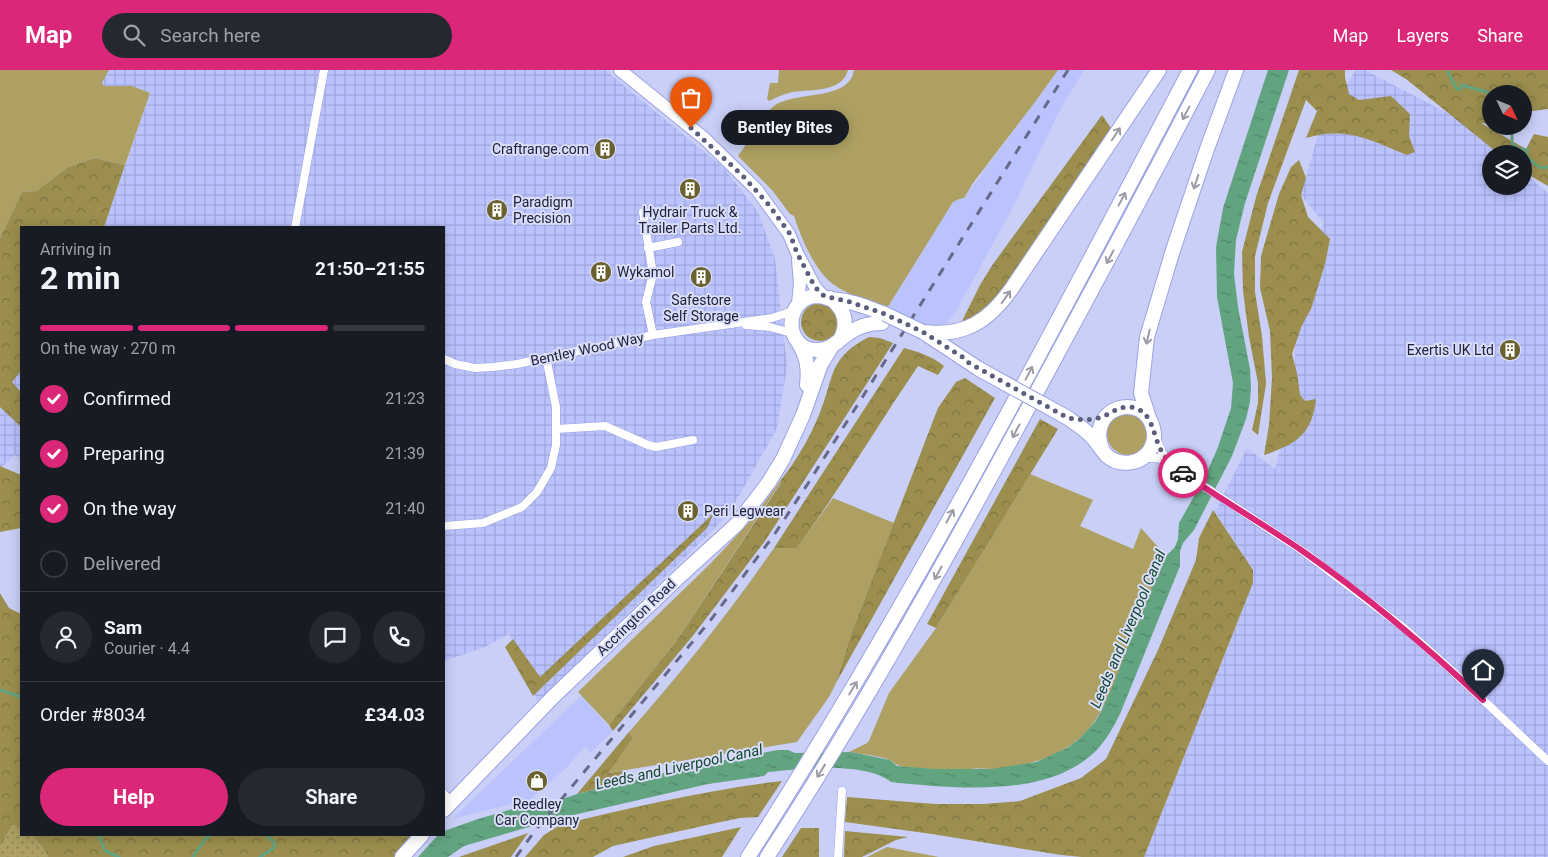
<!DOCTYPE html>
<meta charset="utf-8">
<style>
:root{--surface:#171b24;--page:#242831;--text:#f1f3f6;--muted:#9ea1a6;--line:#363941;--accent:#db2777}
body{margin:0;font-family:Roboto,sans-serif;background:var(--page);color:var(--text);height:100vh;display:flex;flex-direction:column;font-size:19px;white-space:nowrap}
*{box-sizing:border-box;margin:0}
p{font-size:16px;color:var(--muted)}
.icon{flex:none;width:28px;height:28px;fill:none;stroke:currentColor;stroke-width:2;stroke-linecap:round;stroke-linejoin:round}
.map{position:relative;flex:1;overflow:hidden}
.sheet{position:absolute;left:20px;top:156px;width:425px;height:610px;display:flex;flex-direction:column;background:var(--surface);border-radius:0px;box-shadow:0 2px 12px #0003}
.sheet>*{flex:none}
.needle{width:32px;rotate:133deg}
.controls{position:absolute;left:1482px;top:15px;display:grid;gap:10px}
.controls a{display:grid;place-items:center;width:50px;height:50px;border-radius:50%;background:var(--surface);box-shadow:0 2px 12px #0003;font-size:25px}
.pin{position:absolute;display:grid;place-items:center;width:42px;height:42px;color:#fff;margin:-51px -21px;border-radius:50% 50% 50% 0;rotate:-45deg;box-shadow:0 0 5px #0007}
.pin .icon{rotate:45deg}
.courier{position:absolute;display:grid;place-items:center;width:50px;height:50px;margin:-25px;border:4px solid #db2777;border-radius:50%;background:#fff;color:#222;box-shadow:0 1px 6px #0007}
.bubble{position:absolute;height:35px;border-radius:18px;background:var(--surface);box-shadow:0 2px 12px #0003;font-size:16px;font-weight:700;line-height:35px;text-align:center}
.headline em{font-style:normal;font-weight:700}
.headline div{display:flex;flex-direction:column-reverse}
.headline{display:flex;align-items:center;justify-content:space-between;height:85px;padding:0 20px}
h1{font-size:32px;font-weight:700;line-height:38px}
.bar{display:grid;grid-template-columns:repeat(4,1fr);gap:8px 5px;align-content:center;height:60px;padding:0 20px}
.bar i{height:6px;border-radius:4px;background:var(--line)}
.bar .current{background:var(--accent)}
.bar p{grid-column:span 4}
.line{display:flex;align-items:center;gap:12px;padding:0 20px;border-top:1px solid var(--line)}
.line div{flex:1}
.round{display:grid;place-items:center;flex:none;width:52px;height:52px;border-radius:26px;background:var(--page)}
ol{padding:0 20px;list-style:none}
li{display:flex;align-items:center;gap:15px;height:55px}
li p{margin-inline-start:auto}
li .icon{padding:5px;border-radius:50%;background:var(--accent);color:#fff;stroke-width:4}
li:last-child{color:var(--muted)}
li i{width:28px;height:28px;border:2px solid var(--line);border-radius:50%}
.button{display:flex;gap:10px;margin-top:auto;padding:10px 20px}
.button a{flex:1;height:58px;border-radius:30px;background:var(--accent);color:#fff;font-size:20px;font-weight:700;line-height:58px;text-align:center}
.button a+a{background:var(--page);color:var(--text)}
header{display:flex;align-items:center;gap:30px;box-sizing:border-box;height:70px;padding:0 25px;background:var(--accent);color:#fff}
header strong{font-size:24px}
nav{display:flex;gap:28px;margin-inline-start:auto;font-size:18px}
.search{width:350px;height:45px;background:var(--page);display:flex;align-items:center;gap:12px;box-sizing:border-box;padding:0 18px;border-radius:28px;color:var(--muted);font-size:19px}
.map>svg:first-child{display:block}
</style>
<header>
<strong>Map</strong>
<div class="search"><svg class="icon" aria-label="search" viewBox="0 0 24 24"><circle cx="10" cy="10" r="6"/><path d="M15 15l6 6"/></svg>Search here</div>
<nav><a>Map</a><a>Layers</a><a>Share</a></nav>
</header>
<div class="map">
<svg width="1548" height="787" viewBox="0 0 1548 787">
<defs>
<pattern id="industrial-grid" width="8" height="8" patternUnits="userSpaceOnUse" patternTransform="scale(1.25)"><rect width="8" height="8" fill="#bbc3fe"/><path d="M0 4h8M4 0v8" fill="none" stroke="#a0a7db"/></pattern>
<pattern id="forest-crowns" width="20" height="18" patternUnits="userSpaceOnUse" patternTransform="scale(1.25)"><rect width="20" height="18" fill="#9b8e4e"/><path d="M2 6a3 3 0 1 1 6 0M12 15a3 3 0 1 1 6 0" fill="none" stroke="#7e7442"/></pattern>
<pattern id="park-dots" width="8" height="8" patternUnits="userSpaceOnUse" patternTransform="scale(1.25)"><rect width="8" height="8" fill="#ada062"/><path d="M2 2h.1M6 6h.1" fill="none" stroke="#8c8252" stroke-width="1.8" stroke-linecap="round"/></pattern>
<pattern id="water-ripples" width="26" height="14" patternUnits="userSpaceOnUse" patternTransform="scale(1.25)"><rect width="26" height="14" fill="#63a480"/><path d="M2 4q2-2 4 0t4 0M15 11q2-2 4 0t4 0" fill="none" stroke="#51856a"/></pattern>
</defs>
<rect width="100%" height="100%" fill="#c9cff7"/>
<path fill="#bbc3fe" d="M1058,0H1084L1059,42L1012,139L955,243L945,255L936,256L920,254L886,240L953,132L973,116Z
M581,626L613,661L591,682L585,677L566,698L531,729L452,749Z"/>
<path fill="url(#industrial-grid)" d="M109,0H605L725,99L758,142L775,189L787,296L777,358L729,444L538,632L509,564L483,578L444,591V158L104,157L150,24L132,16H104L101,13Z
M1356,0H1365L1455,47L1500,84H1491V116H1524V103L1548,123V787H1144L1253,513V500L1215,442L1247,378L1275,399L1295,327L1296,210L1324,153L1301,125L1322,51Z
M21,265V390L15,385L3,396H0V294Z"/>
<path fill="#ada062" d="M0,0H109L102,13L104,16H132L150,23L125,95L94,88L68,97L36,121L22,122L0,168Z
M779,0H848C842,23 811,19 792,22C784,24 777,27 769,31L767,29L770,13H778Z
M854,0H1058L1035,32L973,113L964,128L959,129L953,132L886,240C869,232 848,225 833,214C814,200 801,167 794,146L790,144L772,120L738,86C748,73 763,44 774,36C796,20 849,32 854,0Z
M1107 364a21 21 0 1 1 42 0a21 21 0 1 1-42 0Z
M1030,404L1093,430L1080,456L1133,479L1141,458L1166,486L1150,522L1138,555L1135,558C1124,588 1112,627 1094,652C1072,684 1031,696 994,699C986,699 979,698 971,699C950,700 928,700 907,697C898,696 897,695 890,690C886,687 855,683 849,682L867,673L869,671L889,623L936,558Z
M780,411L781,412L677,570L609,655L578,622L711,493L753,448Z
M833,428L894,453L851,564L836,613L829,627L797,672L607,703L633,668L629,662C681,603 729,543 774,478H797Z
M887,777L939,787H867Z"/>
<path fill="url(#forest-crowns)" d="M1299,0H1345V7L1349,24L1359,30L1391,26L1410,44L1409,66L1415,82L1407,85C1370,70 1347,56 1306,68L1317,41L1306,30L1268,133L1255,186V222L1262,266L1266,314L1258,365L1252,360L1258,333V313L1249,267L1243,221L1242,182L1256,127Z
M1391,0H1548V39L1525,42L1524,46V24H1491V54L1481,53L1526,79L1534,64L1548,67V116L1524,102V84H1499L1406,9Z
M1102,45L1111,58L993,234L979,245L961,253L980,215L993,194Z
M94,88L125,95L104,157L21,158V301L12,312L21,322V357L0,337V168L22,122L36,121L68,97Z
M1299,90L1306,108L1301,125L1308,147L1330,169L1325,194L1311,239L1302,255L1292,284L1297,303L1300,325L1305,331L1316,329C1312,365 1296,374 1264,385L1269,355L1272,308L1270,261L1260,218L1261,186L1279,124L1291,97Z
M801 252a19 19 0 1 1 38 0a19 19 0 1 1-38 0Z
M869,267L880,268L893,273L765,471L692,567L613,661L609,655L677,570L781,413L780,411C796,391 809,369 819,345C835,307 827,289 869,267Z
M904,278C918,282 932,286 944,296L938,305L918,296C877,356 840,419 797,478H774Z
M965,308L995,328L836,613L851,564L938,338L956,312Z
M1040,349L1058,359L936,558L927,554Z
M0,396L21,405V458L0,462Z
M1213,440L1253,500V513L1144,787H1082L1061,785L932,764L845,752L847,727L935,734H984L1020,731L1081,708L1106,689L1158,580L1196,490L1199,468Z
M714,443L707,458L533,626L505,577L513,569L540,607Z
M0,523L9,538L21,544V758L13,755L0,777Z
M629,662L633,668L608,703L627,700L625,712L577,724Z
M782,711L758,747L740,748L716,753L613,776L593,787H525L544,765L560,755C633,737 707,720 782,711Z
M741,757L722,787H623L654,776Z
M801,758H819V787H782Z
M845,761L908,767L896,770L862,787H844Z
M528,763L511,787H459Z
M32,765H415L396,787H48L45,781Z"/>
<path fill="url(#park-dots)" d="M13,755L21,758V765H32L45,781L48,787H0V777Z"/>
<path fill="url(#water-ripples)" d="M1268,0H1289L1245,133L1236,170L1234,204L1238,237L1250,299L1251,317L1250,332L1246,349L1232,386L1194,460L1183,473L1180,481V496L1120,644C1112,660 1103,676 1089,687C1040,728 950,718 891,712C865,691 800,699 768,702L764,706L708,714L556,749L464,776L448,787H418L438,765H444V761L478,749L543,730L550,733L577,724L693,696L778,680H788L795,683L851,682L890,690L897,696L935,699H991L1036,692L1067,678L1079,669L1094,653L1101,642L1114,613L1135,558L1138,555L1150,522L1166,486L1175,477L1178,469L1179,453L1205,407L1218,377L1231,338L1233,313L1217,227L1216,177L1223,138Z"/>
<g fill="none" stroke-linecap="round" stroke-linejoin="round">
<path stroke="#63a480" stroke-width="3" d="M1448,0L1449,5L1457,19H1461L1462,15L1493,24
M1508,56L1512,64V73L1516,78L1527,80V87C1534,93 1539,100 1548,97
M0,620L21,627
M99,765L105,781L119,787
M193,787L205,769L211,765
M260,787L275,777L273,771L266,765"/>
<g stroke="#9aa2e2" stroke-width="9">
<path id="street" d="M643,142L653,204L646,232L653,265
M295,158L324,0
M648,178L678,172
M746,255L770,257L792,263
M444,289L455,294L475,298L493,297L517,294L653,265L772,248L793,241
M556,359L605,356L648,375L656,377L693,370
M1156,368L1162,382L1170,393
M1144,388H1158L1173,396L1304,482L1404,558L1449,598L1548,691
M444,456L483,453L522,437L537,422L551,398L556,375V337L546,287
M444,724L451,731
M838,787L842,721"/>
</g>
<g stroke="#9aa2e2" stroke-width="14">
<path id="primary" d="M620,0L705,69L757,120L789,164L797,183L815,217L823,226
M798,190L800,213L798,234"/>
</g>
<g stroke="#9aa2e2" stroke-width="16">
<path id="highway" d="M830,228C845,239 849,253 840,270
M882,253C870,253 859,256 849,263C838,270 831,281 816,280C784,279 783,230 815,226C820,226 825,227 830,229C836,230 843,230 849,232C861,234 873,240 885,244
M923,262C965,267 989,251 1012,218L1159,0
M926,264L979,299
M798,272C807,287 809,298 807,315
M1068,348C1075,353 1083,358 1089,364C1096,370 1100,378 1106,385C1119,397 1140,395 1150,380C1154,373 1155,365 1153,358C1144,321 1086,336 1102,379
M1149,348L1141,323L1147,267L1173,180L1207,79L1236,0
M444,740L553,627L681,505L737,454L769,412L783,389L803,345L821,294L832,276
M402,787L422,765
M748,787C911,534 1050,266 1190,0
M767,787C866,635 954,476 1040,316C1097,211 1153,106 1208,0"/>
</g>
<use href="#street" stroke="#fff" stroke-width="8"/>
<use href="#primary" stroke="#fff" stroke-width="12"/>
<use href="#highway" stroke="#fff" stroke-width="14"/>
<path stroke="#666988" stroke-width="3" stroke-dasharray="9 9" stroke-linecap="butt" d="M516,787L534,762L710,551L774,465L809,412L1068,0"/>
<g stroke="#9aa2e2" stroke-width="16" stroke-linecap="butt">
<path id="highway-bridge" d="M885,244L923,262
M979,299L1068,348"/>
</g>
<use href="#highway-bridge" stroke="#fff" stroke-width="14"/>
</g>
<defs><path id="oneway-shaft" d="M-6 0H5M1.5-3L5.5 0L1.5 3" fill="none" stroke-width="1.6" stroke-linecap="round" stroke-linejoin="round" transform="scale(1.25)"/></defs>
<g stroke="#9b9ca7">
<use href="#oneway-shaft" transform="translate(1186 43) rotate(118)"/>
<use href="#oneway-shaft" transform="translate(1116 64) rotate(-56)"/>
<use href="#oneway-shaft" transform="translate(1196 112) rotate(108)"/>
<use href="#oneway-shaft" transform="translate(1122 129) rotate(-62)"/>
<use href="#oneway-shaft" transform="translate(1110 187) rotate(118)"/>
<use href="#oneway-shaft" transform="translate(1006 227) rotate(-54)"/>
<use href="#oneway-shaft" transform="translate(1148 267) rotate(103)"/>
<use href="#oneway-shaft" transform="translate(1029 303) rotate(-62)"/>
<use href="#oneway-shaft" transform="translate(1016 361) rotate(118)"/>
<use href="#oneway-shaft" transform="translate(950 446) rotate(-61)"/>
<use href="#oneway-shaft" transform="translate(938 503) rotate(119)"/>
<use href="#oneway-shaft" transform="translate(853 618) rotate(-59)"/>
<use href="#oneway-shaft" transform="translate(821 701) rotate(122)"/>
</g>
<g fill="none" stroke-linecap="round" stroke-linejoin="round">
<path stroke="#5b5f7d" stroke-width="5" stroke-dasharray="0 9" d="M691,58L742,105L769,135L790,164L797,183L815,217L824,226L850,232L885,244L923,262L964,288L969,293L1068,348C1081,350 1094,351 1106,345C1115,341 1120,336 1131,337C1154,341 1152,365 1162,382C1167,391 1175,397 1183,403"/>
<path stroke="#db2777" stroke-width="6" d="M1183,403C1223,431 1265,455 1304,482C1368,527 1427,577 1483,630"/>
</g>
<defs>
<g id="building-disc" transform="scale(1.125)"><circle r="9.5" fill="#6b612e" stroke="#d9ddf8"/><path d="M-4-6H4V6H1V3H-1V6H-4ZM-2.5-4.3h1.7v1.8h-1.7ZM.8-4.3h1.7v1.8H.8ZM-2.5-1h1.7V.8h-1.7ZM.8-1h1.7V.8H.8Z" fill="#fff"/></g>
<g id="shop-disc" transform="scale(1.125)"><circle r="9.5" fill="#6b612e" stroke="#d9ddf8"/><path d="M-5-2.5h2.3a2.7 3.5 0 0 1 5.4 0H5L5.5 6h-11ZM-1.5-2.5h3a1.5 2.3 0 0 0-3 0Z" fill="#fff"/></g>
</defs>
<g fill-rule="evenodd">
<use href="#building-disc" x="605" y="79"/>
<use href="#building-disc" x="690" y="119"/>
<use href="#building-disc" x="497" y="140"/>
<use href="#building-disc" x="601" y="202"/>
<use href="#building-disc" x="701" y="207"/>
<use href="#building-disc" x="1510" y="280"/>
<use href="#building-disc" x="688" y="441"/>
<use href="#shop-disc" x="537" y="711"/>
</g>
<g text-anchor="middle" stroke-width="4" stroke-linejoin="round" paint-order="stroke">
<g font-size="14" fill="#20223b" stroke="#d9ddf8" text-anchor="start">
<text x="589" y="84" text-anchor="end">Craftrange.com</text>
<text x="513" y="137">Paradigm<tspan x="513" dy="16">Precision</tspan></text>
<text x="690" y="147" text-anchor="middle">Hydrair Truck &amp;<tspan x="690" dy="16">Trailer Parts Ltd.</tspan></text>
<text x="617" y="207">Wykamol</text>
<text x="701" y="235" text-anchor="middle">Safestore<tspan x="701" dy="16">Self Storage</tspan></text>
<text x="1494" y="285" text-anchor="end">Exertis UK Ltd</text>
<text x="704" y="446">Peri Legwear</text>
<text x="537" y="739" text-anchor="middle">Reedley<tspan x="537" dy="16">Car Company</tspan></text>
</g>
<g font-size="14" fill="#20223b" stroke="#d9ddf8">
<text transform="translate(587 279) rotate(-12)" y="5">Bentley Wood Way</text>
<text transform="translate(636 547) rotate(-44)" y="5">Accrington Road</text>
</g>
<g font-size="15" font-style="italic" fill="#12462d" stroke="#d9ddf8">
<text transform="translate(1128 559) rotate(-67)" y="5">Leeds and Liverpool Canal</text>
<text transform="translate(679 697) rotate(-12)" y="5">Leeds and Liverpool Canal</text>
</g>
</g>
</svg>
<div class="controls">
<a><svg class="needle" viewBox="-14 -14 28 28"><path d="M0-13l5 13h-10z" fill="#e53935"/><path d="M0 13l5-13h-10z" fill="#9ea1a6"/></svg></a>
<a><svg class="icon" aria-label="layers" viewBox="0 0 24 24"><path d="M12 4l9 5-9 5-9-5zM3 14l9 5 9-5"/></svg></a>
</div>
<div class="pin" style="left:691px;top:58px;background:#ea580c"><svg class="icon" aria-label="bag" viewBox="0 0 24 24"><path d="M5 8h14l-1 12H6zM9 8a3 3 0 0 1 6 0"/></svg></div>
<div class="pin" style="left:1483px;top:630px;background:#1f2937"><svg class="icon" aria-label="home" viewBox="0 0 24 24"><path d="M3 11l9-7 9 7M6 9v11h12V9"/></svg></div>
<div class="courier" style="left:1183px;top:403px"><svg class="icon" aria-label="car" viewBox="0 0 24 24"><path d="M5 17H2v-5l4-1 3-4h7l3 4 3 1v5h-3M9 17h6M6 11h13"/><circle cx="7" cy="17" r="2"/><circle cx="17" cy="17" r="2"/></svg></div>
<div class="bubble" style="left:721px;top:40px;width:128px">Bentley Bites</div>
<section class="sheet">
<div class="headline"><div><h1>2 min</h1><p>Arriving in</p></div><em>21:50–21:55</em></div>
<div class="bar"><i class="current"></i><i class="current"></i><i class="current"></i><i></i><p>On the way · 270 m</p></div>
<ol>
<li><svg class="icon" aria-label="check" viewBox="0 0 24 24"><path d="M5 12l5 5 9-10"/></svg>Confirmed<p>21:23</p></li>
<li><svg class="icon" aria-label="check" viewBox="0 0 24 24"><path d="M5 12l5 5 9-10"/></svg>Preparing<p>21:39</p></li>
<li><svg class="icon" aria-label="check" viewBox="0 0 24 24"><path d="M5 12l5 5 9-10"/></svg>On the way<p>21:40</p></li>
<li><i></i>Delivered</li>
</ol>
<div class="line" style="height:90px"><a class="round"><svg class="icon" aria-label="person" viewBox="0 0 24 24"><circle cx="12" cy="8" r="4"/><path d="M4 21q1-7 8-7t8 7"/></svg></a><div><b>Sam</b><p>Courier · 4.4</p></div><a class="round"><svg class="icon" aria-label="chat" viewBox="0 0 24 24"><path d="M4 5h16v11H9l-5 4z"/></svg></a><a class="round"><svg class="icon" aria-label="phone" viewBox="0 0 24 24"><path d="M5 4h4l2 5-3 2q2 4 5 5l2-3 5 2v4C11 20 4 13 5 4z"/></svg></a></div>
<div class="line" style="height:65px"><div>Order #8034</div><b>£34.03</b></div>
<div class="button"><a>Help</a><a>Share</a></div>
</section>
</div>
